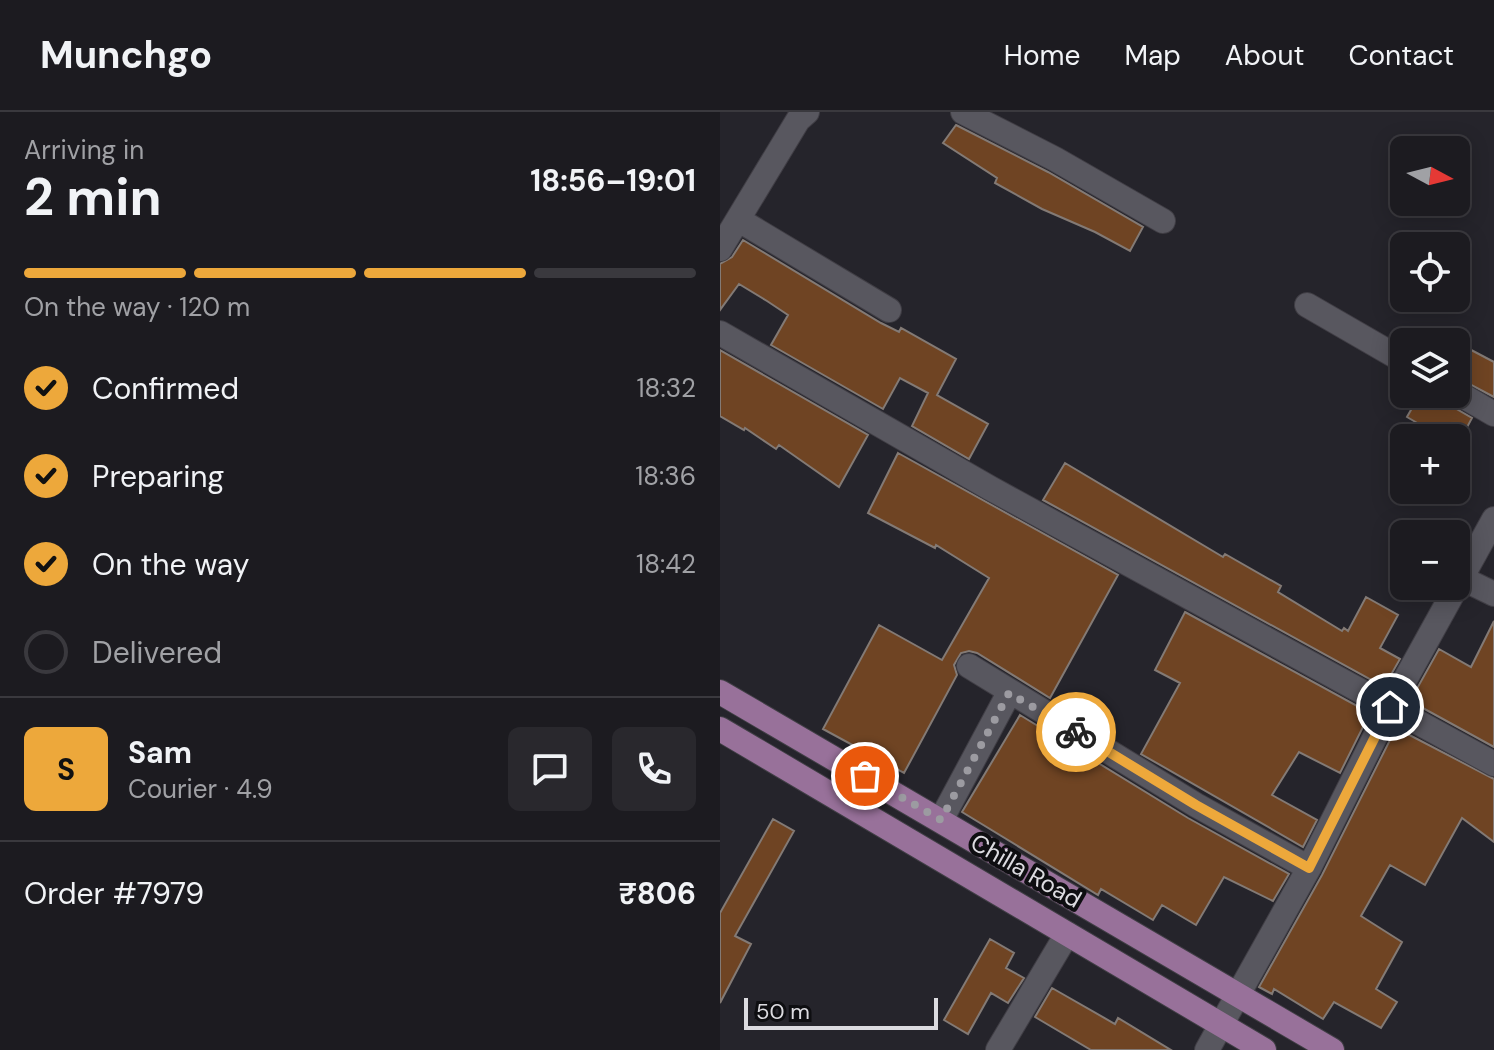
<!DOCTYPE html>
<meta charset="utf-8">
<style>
:root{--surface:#1c1b20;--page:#29282d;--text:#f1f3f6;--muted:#a0a1a5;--line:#3a393e;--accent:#eda83b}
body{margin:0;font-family:"DM Sans",sans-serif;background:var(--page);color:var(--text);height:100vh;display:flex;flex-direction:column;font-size:30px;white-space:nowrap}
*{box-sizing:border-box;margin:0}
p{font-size:26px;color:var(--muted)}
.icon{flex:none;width:44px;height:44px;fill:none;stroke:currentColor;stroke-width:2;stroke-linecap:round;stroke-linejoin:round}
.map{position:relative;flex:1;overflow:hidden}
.sheet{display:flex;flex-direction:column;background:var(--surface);width:720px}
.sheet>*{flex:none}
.needle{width:52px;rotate:97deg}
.controls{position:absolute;left:670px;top:24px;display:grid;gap:16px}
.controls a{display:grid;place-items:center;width:80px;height:80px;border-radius:12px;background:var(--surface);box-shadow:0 4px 20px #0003,0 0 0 2px var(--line);font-size:40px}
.scale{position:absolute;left:24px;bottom:20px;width:194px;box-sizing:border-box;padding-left:8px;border:4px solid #dcdbe0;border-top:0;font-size:22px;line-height:28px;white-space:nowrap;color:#dcdbe0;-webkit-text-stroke:6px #0e0e11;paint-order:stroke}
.pin{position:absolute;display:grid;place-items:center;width:68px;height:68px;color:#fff;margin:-34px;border:4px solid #fff;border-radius:50%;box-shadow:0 2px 8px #0007}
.courier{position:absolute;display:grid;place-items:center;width:80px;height:80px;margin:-40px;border:6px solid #eda83b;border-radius:50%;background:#fff;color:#222;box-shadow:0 2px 10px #0007}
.head em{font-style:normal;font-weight:700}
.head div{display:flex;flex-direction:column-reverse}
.head{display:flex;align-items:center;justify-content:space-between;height:136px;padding:0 24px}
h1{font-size:52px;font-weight:700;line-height:60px}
.bar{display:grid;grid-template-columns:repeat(4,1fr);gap:12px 8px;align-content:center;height:96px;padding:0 24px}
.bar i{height:10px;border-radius:6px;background:var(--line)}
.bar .selected{background:var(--accent)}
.bar p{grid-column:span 4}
.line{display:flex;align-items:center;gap:20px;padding:0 24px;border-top:2px solid var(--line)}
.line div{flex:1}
.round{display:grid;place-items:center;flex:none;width:84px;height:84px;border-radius:12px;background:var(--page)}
ol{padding:0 24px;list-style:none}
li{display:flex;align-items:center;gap:24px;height:88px}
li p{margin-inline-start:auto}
li .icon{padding:8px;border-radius:50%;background:var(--accent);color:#111;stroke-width:4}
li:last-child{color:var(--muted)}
li i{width:44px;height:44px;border:4px solid var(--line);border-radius:50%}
header{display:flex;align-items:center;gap:48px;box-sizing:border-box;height:112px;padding:0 40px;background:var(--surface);border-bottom:2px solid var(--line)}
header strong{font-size:38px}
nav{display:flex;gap:44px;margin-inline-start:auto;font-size:28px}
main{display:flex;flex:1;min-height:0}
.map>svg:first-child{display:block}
</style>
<header>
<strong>Munchgo</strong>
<nav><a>Home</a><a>Map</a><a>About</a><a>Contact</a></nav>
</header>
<main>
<section class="sheet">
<div class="head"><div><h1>2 min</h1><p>Arriving in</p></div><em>18:56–19:01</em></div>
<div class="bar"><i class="selected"></i><i class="selected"></i><i class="selected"></i><i></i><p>On the way · 120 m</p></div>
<ol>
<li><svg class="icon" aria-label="check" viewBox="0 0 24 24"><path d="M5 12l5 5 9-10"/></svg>Confirmed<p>18:32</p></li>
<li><svg class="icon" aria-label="check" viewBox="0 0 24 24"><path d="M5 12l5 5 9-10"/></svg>Preparing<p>18:36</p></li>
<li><svg class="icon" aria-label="check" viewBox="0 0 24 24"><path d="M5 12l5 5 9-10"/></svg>On the way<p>18:42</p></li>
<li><i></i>Delivered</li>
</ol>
<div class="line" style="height:144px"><b class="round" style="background:var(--accent);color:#111">S</b><div><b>Sam</b><p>Courier · 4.9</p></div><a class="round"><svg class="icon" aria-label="chat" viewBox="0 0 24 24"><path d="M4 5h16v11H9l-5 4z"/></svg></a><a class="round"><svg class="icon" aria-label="phone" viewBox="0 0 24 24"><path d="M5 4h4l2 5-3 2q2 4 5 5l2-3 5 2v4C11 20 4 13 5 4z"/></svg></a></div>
<div class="line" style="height:104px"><div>Order #7979</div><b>₹806</b></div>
</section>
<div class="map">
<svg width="774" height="938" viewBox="0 0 774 938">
<rect width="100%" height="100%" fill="#25242b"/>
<path fill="#6f4423" stroke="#837a75" stroke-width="2" d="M236,13L328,60L423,115L410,139L375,120L322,97L275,71L277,66L223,31Z
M23,128L161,211L179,220L181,216L236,247L217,283L268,312L249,347L192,314L208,281L180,266L163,297L51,233L68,203L47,189L19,172L0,198V152L12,145Z
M736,230L774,250V285L736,265Z
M0,238L148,323L119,375L59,333L56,337L25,316L24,318L0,304Z
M700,282H721L728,292L752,306L737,334L736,326H723L687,305Z
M178,341L398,463L330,586L257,541L249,539L241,541L234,553L237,563L184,661L103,617L159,513L222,548L269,466L216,433L215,436L148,401Z
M345,351L503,445L505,442L561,474L558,480L622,519L624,516L628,519L646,485L678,503L660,536L680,547L664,575L323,388Z
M465,500L650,601L620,661L579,640L552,683L597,708L583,735L421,642L460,571L435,558Z
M774,509V635L690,589L719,537L751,555Z
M300,603L468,706L569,762L553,789L504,765L476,813L442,793L433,808L381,777L378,783L242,700Z
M676,616L774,667V730L742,706L705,773L670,753L641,804L682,830L656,877L677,890L661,916L614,890L603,907L554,877L552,882L539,875L602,763Z
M53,707L74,719L15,824L31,832L0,891V801Z
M270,827L294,841L286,856L304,866L288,891L271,881L248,922L224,908Z
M332,876L395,912L398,906L451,938H371L315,905Z"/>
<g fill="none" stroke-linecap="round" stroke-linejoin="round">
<g stroke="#403e45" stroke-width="26">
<path id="minor" d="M243,0L335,47L443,109
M19,108L169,198
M0,137L78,8L87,0
M587,193L684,249
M0,221L270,376L774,652
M736,280L774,302
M741,466L774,482
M249,554L476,693L589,756
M221,708L289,581
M278,938L347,822
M487,938L589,756L670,595L774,407"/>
</g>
<g stroke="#403e45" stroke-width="26">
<path id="major" d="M0,580L612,938
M0,617L544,938"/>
</g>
<use href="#minor" stroke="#58575f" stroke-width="24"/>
<use href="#major" stroke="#98719a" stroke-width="24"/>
</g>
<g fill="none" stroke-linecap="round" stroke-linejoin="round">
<path stroke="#9c9ba1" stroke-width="8" stroke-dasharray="0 14.4" d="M145,664L221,708L289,581L356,620"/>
<path stroke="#eda83b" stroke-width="10" d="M356,620L476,693L589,756L670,595"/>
</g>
<g text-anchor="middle" stroke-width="8" stroke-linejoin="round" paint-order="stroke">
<g font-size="24" fill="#dcdbe0" stroke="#0e0e11">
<text transform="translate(306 759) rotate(30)" y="8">Chilla Road</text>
</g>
</g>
</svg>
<div class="controls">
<a><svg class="needle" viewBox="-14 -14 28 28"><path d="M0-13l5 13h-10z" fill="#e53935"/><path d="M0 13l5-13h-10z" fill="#a0a1a5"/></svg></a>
<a><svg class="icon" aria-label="locate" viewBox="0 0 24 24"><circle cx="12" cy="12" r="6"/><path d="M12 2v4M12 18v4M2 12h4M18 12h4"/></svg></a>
<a><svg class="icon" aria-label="layers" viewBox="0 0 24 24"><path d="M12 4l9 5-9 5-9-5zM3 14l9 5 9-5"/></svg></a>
<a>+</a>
<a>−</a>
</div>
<div class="scale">50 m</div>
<div class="pin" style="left:145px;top:664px;background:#ea580c"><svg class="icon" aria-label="bag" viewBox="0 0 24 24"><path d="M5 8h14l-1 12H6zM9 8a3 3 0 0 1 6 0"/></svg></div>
<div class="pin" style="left:670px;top:595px;background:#1f2937"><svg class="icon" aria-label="home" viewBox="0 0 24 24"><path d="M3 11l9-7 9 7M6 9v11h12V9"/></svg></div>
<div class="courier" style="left:356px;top:620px"><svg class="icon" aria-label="bike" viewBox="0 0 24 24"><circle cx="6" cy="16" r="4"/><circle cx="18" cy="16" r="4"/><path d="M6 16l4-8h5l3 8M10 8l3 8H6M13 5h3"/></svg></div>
</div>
</main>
